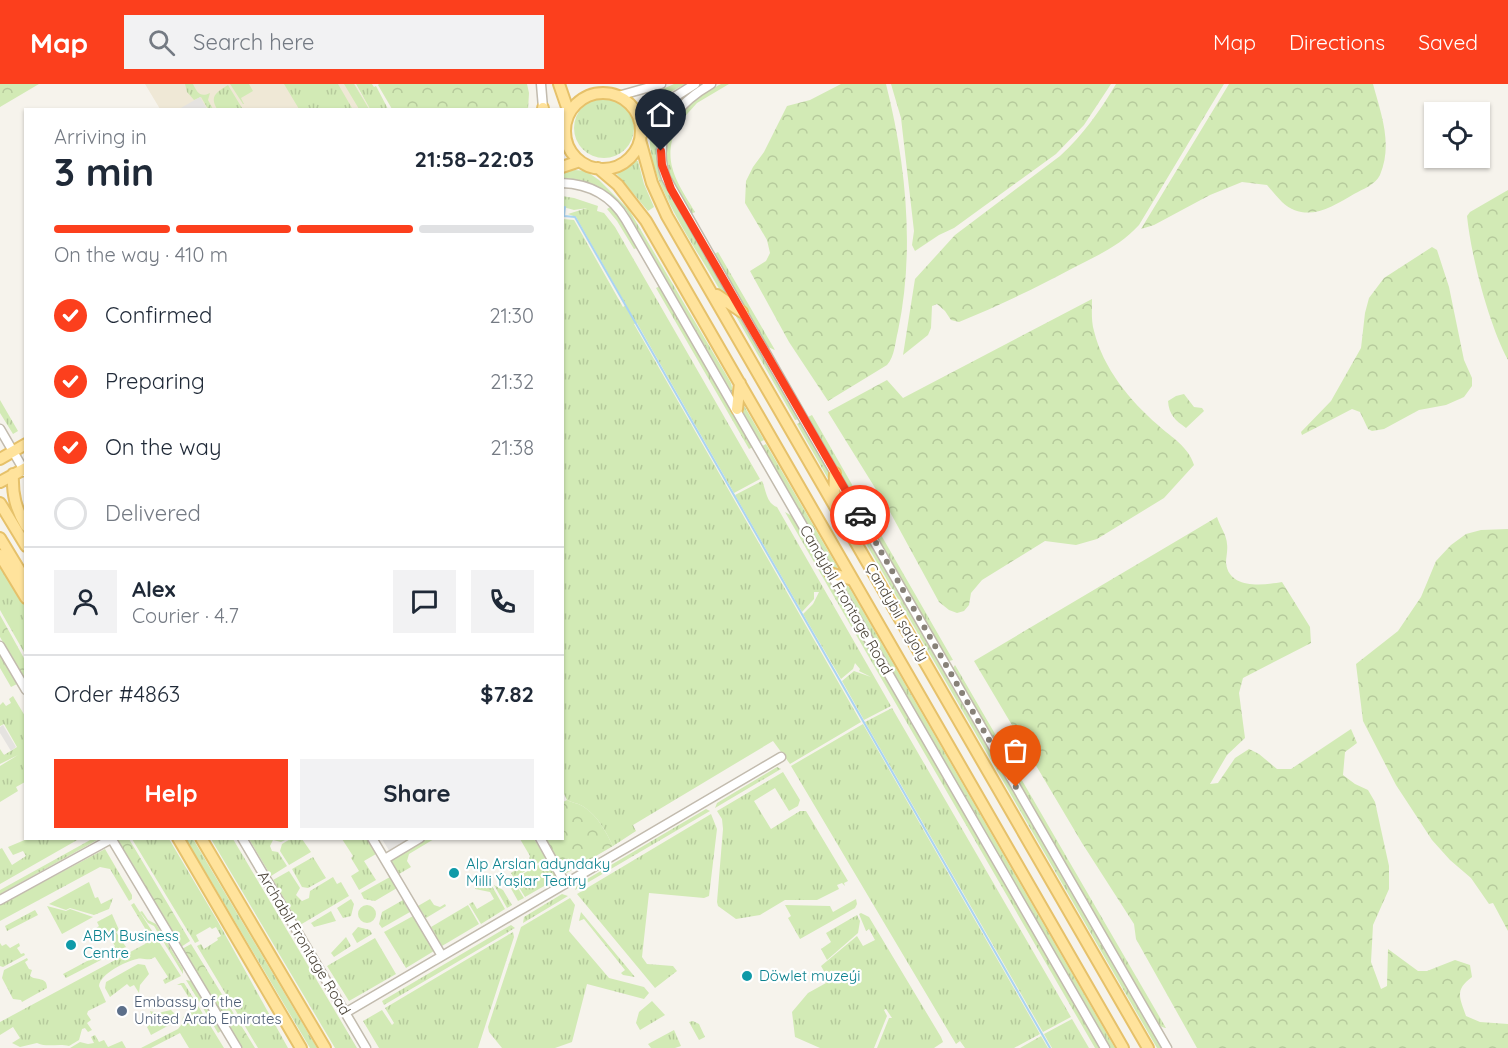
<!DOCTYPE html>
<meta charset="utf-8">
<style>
:root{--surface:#fff;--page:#f2f2f3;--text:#1f2937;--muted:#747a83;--line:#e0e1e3;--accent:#fc3f1d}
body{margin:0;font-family:Quicksand,sans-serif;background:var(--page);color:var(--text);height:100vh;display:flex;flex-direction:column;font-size:22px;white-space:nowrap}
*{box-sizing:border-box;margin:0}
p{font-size:20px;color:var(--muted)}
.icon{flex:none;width:33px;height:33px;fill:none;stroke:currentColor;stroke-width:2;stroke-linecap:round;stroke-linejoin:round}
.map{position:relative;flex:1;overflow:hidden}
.details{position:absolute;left:24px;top:24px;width:540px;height:732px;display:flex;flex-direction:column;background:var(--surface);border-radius:0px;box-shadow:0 2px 4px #0004}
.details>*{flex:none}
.tools{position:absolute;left:1424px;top:18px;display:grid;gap:12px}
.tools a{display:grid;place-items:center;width:66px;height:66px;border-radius:0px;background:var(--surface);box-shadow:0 2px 4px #0004;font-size:30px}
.pin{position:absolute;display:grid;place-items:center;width:51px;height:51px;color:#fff;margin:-62px -26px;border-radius:50% 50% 50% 0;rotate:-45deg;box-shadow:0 0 6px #0007}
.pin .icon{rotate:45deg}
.courier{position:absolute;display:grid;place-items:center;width:60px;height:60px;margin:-30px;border:4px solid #fc3f1d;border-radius:50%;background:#fff;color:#222;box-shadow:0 2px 8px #0007}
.summary em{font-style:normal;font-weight:800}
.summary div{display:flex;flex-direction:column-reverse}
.summary{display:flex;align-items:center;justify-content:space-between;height:102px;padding:0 30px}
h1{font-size:39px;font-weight:800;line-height:45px}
.bar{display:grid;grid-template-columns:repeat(4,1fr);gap:9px 6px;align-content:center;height:72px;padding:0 30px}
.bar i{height:8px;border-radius:4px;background:var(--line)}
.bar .current{background:var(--accent)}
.bar p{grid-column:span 4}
.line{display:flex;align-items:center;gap:15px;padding:0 30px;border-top:2px solid var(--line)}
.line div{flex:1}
.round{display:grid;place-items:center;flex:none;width:63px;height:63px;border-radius:0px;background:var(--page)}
ol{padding:0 30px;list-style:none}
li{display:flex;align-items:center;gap:18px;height:66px}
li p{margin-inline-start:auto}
li .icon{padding:6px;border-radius:50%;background:var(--accent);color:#fff;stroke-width:4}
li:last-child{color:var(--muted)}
li i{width:33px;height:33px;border:3px solid var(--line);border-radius:50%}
.cta{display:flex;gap:12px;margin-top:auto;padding:12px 30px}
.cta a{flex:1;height:69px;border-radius:0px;background:var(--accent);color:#fff;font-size:24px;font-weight:800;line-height:69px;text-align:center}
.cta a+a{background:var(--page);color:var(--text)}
header{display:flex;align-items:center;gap:36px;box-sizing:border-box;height:84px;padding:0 30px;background:var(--accent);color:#fff}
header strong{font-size:28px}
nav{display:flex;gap:33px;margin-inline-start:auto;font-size:21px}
.search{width:420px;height:54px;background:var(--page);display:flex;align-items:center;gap:15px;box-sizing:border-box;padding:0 21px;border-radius:0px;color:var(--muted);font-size:22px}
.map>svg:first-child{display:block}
</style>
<header>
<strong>Map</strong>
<div class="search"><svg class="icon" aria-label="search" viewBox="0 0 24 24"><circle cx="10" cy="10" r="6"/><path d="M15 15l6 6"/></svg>Search here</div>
<nav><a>Map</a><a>Directions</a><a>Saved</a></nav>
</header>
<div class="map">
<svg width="1508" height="964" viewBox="0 0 1508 964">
<defs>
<pattern id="grass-tufts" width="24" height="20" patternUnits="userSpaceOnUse" patternTransform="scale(1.5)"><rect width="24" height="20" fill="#d2eab5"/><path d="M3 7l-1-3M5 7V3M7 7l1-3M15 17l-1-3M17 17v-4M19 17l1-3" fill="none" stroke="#b6ca9c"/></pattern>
<pattern id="forest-crowns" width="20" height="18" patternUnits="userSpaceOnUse" patternTransform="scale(1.5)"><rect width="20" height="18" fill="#d2eab5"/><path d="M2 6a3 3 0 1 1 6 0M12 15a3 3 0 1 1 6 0" fill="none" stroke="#b6ca9c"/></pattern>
</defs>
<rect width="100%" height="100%" fill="#f6f3ec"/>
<path fill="#efe8d6" d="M145,0H355L370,25H160Z"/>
<path fill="url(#grass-tufts)" d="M185,0H193C197,8 200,14 210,9L208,16L213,25H208L201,13L194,16L187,8Z
M230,0H249L253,7L241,14L244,20H243Z
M284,0H338L352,24L349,26L299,25Z
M344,0H354L369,25H359Z
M356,0H372L374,3L376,2L388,25H370Z
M674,0H685L669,9L655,21L649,11Z
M721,0H729L697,19L679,39L675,38C685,19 703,10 721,0Z
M228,1L242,24L240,25H217C209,12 217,8 228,1Z
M574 44a30 30 0 1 1 60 0a30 30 0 1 1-60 0Z
M661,32L665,36L657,61V74L660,92L670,112L732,217L721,208C700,170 646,95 650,52C651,44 655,38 661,32Z
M674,41L677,42C661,78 677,98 695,128L691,130C673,99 656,77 674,41Z
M636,77H638L644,100L654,123L648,127L616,89L627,84Z
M575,86L586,87L599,96L629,126L731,299L734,312L626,126C608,106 589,96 563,94V88Z
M562,112L574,114L598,122L597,127L604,129L615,143L760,395L734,409L637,239L634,240L861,638L790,680L773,657L633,741L636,747L613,762C606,748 598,732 584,723C579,719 572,719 567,716L563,708V135L574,136L623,223L626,221L576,133L568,130L587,124L574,126L563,123Z
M610,123L618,131L637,164L634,165L617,137L607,125Z
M718,168L775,266L768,263L714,170Z
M660,202L753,363L749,365L656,204Z
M733,227L741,233L799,335L795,336Z
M0,316L18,347L13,350L0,329Z
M743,320L764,356L760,358L743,328Z
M812,331L953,576L949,577L808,333Z
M800,338L829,388L830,398L797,340Z
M766,360L838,484V485L831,482L762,362Z
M762,397C766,405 766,419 777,423L891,622L864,636L842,597L854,587L871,593L859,587L860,585L855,579L857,573L853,585L841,595L803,530L813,520L819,508H814V515L802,528L735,411Z
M841,407L1162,964H1157L841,416L839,408Z
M785,428L792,432L1100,964H1095Z
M0,477L25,520V570L0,526Z
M844,499L849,503L1115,964H1110L842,500Z
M0,571L17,600L11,603L0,584Z
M955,581L1166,944H1165L1160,942L953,584Z
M13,612L25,632V698L16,703L18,707L0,718V682L18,671L0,680V665L4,671L17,663L4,640L0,642V621L3,618L6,622L11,619L9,615Z
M892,624L1071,933L1043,948L865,638Z
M863,640L1040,950L1014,964H965L960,957L956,960L791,682Z
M777,683L781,685L715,724L717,719Z
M783,688L800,716L798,722L789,727L775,704L754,717L771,745L800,727H806L848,797L844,799L845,802L842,799L837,801L839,805L817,816H785L760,831L736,835L718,822L717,818L723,745L722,735L717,727Z
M706,725L710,727L575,806L577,801Z
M711,730L717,745L709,812L704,814L649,809L642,873L647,880L673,882L677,887L655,904L577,810Z
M292,754L302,755L311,768L289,781L280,767L282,760Z
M429,754L434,755L409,770L407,777L411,783L399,790L391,776Z
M27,755H79L0,800V765L2,764L12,781L26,772L23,767L13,771L8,763Z
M92,755H99L0,810V806Z
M132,755H169L217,836L288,964H258L197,862L201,860L204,865L218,856L217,854L221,852L216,843L212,845L210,843L196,851L199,857L195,859Z
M186,755H193L317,964H310Z
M211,755H233L357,964H335Z
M249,755H287L281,758L273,756L270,762L272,767L278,768L287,782L271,792Z
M342,755H367L376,770L364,777L376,796L359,806L351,792L359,787L351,774L353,772Z
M520,755H534L546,774L514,794L511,789L528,779L530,772Z
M105,765L132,811V815L129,817L110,785L100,783L0,837V821Z
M313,773L326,794L308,804L302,803L292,785Z
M547,776L558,794L525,813L514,795Z
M289,787L300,804L296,811L302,817L309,814L310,807L333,793L337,800L341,798L349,812L300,841L273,796Z
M510,791L524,814L518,817L509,801Z
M390,793L397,804L375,817L364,815L361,809Z
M89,798L95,814L98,813L101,820L113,814L109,825L94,831L70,824L66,826L49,820Z
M480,800L492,802L505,825L481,840L469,820L473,818L477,825L494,815L490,808L475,805V802Z
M494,801L503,806L512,821L507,824Z
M562,810L568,812L523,839L524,833Z
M570,814L575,821L569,847L609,894L644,903L649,909L644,915L587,900L572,958L555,964H502L489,948L488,943L521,843Z
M351,815L354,820L351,832L343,834L337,824Z
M430,815L434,821L440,823L445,820L446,822L426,834L418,822Z
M856,815L857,820L855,824L800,855L788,834L791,832L785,821L830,822L833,828Z
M403,816L410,828L382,844L379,840L382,828Z
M134,819L181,892L165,900L163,896L168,893L155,873C148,878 144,873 137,875C126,877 100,890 99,902L106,918L88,927L87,930L91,936L87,939L92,946L88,948L85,944L82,945L79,956L69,962C58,959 48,964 37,959L20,963L12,959L20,954L13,943L0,951V938L145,860L149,851L131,821Z
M468,821L479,840L442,862L431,843Z
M358 830a9 9 0 1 1 18 0a9 9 0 1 1-18 0Z
M47,822L66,827L70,825L93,833L62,850Z
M35,826L38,831L7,847L5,842Z
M142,827L148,836L156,840L183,885V890L154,842L148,839L140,828Z
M331,827L336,837L314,843L311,839Z
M581,828L635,893L623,891L621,889L625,886L584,835L579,837Z
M861,829L869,833L941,953L943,958L934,964H877L889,934H892L886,925L884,926L887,932L874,964H820L795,953L792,928L808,909L826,899L824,896L828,894L821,882L857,852L863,862L875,856L869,845L866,847L859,830Z
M112,830L119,846L116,848L126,863L66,894L63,890L115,862L109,852L101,856L95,845L99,842L97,838Z
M857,831L860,837L858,849L827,876L821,865L831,858L826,849Z
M413,832L434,867L406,884L384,848Z
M511,841L515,844L384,921L382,917Z
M358,843L370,846L372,850L357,859L352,850Z
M513,848L514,853L478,964H379L363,937L382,926L392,941L394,939L385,924Z
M346,853L351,862L334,873L331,869Z
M375,854L396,890L349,917L327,882Z
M0,859L2,862L6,860L10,864L19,859L20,862L17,864L21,870L24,869L25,871L3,883L0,882Z
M27,874L28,876L25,878L29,885L32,886L30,892C36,897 47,892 47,904L22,918L21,916L13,915L2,894L4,886Z
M138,880L145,881L149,890L140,901L139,909L134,901L130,903L127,900L110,913L105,904L106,898Z
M186,896L191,897L221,947L218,949Z
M181,899H184L224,964H189L180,949L151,964H141L178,945L182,940L183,933L190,929L185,920L191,917L181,901H177Z
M652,917L665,931L640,946L636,939L639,928Z
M171,926L176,931L175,938L151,951L147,943L152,939L151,937L153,935L150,927L158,929Z
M1072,935L1089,964H1052L1044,950Z
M693,937L699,940L705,953L699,956L689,938Z
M674,946L681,962L675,964H651L648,960Z
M95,951L99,958L104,956L108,963L122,957L126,964H70L80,958L88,960L94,959L91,953Z
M1041,952L1048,964H1020Z"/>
<path fill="url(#forest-crowns)" d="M0,0H39L0,23Z
M379,0H527L529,9L528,26L392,25L378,1Z
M841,0H886C906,79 915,166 898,247C895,258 895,272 887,281L828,317L789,258L750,187L766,177L770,169L767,156L745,119L746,97L753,83L764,68L787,22L810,16Z
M891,0H1111L1084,41L1056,70L954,144L939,151L915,167L912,161L914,147L901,34Z
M1116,0H1224L1139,141C1121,161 1097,172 1073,184C1036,204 998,222 959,238L951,236L945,227L937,220L932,222L931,244L928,251L903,271L915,195L955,151L1060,72C1083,51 1100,27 1116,0Z
M1229,0H1373C1381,30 1393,60 1380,91C1375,101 1363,105 1354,110C1332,123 1306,140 1282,118C1277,113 1272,107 1267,101L1242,98L1210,111L1154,141L1141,145Z
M1508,106V276C1489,241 1471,172 1467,132L1470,128Z
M1432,163L1437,166L1449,203L1464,276L1472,294V302L1464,313L1446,321L1419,326L1384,345L1372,347L1368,345L1360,328L1352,325L1302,351L1301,348L1331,317L1361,264L1365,229L1369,214L1384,194Z
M1092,215C1092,225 1091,237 1094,247C1103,284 1130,317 1158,341C1172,354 1188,362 1194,381L1164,414L1097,455L1076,461L1045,457L982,496L971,509L969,521L964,527L957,529L949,526L939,518L890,428L828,328L887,296L903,314Z
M1184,310L1194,323L1202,324L1204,327L1186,344C1175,336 1169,331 1168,317L1176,312Z
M1217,433C1220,442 1227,452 1227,460C1228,466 1226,473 1226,479C1229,506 1264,501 1282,498L1310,543L1311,559L1243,594L1239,609L1245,654L1227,671L1210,700L1218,699L1235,674L1249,665L1259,670L1277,685H1291L1351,645L1357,659L1345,668L1343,691L1355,700L1368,706L1375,718L1389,782V805L1373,841L1371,878L1381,905L1387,902L1388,865L1418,887H1427L1455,876L1470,881L1472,893C1454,906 1460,914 1466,932L1480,938L1508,940V964H1197L1136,855L1134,840L1082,759L974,577Z
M1508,445V847L1493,819L1489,820L1471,794L1450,776L1432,756L1396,701L1363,637L1356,580L1398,547L1421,513L1436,477L1451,461L1466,450L1481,446Z
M0,531L25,576V597L0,553Z
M567,716C572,719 579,719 584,723C598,732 606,748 613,762L565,790L543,755L562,754L563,718Z
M117,755H129L190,857L181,863Z
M191,860L255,964H242L182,865Z"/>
<path fill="#e5e3e0" d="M200,13L207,25H179Z
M3,641L16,663L11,667L0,649V643Z
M382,755H414L390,768Z"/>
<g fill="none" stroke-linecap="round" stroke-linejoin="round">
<path stroke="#a9d4f2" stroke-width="2" d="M565,123L564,132L575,133L1050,964"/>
<g stroke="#c2bbae" stroke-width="11">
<path id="minor" d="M541,0L543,24
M711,0C675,21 651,51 666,94L803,334L1167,964
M618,12L661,0
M641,52L654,32L665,19L695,0
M562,99C590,100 612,112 626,136L1105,964
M0,345L25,388
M0,562L26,606
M111,754L237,964
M242,754L366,964
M372,754L442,872
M540,754L565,799
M385,775L420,754
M0,816L111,755
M345,929L781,673"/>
</g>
<g stroke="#e6c16a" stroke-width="14">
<path id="major" d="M559,0L569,29
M565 47a38 38 0 1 1 76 0a38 38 0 1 1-76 0Z
M543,26V24
M640,56L652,99L667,132L1148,964
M562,83L580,77
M598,84L618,101L646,137L1123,964
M717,211L742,228
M737,325L740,299
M0,375L26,360
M13,390C12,411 16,425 26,442
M0,398L26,384
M0,419L26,462
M834,419L835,389
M0,454L26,497
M0,471L26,514
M830,489L853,496
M178,754L301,964
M201,754L325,964"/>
</g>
<use href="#minor" stroke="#fff" stroke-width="8"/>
<use href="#major" stroke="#ffe39c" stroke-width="10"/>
</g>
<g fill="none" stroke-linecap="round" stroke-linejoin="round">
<path stroke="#878178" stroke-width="6" stroke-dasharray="0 10.8" d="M860,431L1016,703"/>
<path stroke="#fc3f1d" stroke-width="8" d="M661,67L662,81L671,105L860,431"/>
</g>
<g fill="#0f9aa8" stroke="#fff" stroke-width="2">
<circle cx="454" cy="789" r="6"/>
<circle cx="71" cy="861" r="6"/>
<circle cx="747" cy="892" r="6"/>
</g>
<circle fill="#5c6f8a" stroke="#fff" stroke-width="2" cx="122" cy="927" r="6"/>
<g text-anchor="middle" stroke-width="4.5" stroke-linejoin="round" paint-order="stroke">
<g font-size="15" fill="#4b4439" stroke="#fff">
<text transform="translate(846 516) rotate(60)" y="5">Candybil Frontage Road</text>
<text transform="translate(897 528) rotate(60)" y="5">Çandybil şaýoly</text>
<text transform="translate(304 859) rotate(59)" y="5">Archabil Frontage Road</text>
</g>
<g font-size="15" fill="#0d838f" stroke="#fff" text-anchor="start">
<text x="466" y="785">Alp Arslan adyndaky<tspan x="466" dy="17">Milli Ýaşlar Teatry</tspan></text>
<text x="83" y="857">ABM Business<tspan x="83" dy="17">Centre</tspan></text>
<text x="759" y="897">Döwlet muzeýi</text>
</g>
<g font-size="15" fill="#4e5e75" stroke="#fff" text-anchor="start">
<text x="134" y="923">Embassy of the<tspan x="134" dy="17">United Arab Emirates</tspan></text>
</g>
</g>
</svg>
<div class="tools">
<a><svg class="icon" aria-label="locate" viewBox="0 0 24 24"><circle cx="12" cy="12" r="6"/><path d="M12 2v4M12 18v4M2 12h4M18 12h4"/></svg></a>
</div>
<div class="pin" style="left:1016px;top:703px;background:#ea580c"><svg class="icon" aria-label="bag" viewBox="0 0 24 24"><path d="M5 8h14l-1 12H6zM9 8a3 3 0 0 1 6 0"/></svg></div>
<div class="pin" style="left:661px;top:67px;background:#1f2937"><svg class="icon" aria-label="home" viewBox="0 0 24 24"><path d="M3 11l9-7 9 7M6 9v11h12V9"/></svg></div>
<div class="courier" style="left:860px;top:431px"><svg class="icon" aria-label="car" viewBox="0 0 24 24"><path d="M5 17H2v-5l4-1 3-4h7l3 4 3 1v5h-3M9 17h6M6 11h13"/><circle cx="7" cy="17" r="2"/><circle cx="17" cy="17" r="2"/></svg></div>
<section class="details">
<div class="summary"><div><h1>3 min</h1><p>Arriving in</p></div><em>21:58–22:03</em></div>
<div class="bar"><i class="current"></i><i class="current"></i><i class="current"></i><i></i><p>On the way · 410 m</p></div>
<ol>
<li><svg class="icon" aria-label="check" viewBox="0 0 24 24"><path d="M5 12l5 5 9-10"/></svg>Confirmed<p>21:30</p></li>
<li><svg class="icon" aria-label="check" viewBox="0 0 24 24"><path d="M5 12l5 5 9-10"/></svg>Preparing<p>21:32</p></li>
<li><svg class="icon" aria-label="check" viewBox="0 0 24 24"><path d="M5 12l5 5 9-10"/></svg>On the way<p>21:38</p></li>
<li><i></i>Delivered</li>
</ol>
<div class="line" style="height:108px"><a class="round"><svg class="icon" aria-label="person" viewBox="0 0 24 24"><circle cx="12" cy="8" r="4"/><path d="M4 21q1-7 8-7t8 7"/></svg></a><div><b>Alex</b><p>Courier · 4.7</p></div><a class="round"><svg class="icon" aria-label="chat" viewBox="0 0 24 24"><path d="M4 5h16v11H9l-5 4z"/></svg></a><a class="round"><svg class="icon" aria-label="phone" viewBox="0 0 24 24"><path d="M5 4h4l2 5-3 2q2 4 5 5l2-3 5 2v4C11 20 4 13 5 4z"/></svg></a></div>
<div class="line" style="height:78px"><div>Order #4863</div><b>$7.82</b></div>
<div class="cta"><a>Help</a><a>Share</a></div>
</section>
</div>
